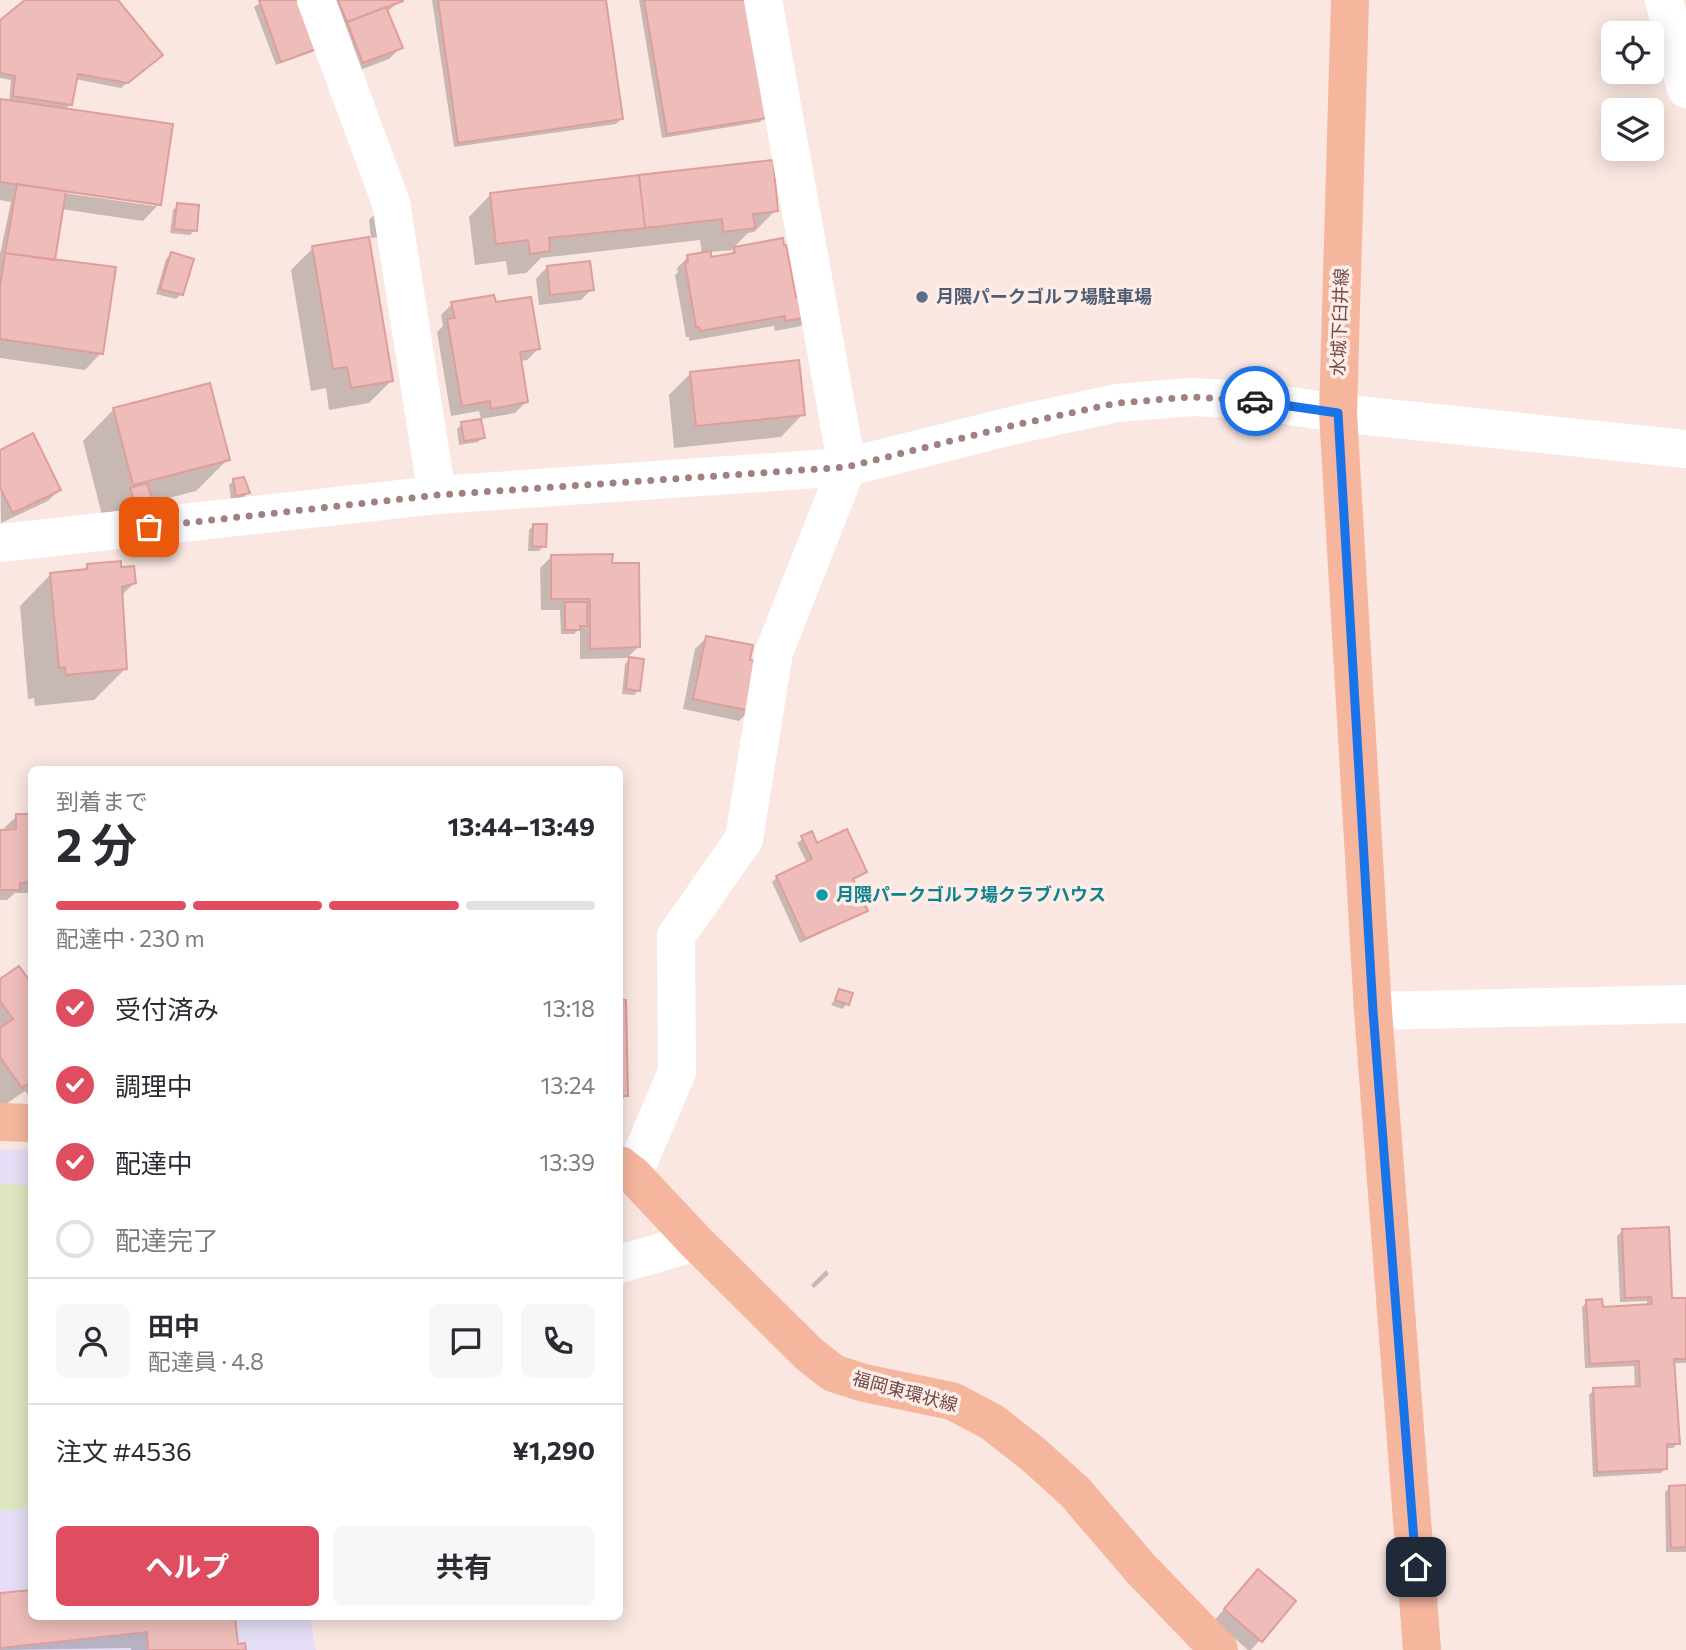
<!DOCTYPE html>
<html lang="ja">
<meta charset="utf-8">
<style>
:root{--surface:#fff;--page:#f7f7f7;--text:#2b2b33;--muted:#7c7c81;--line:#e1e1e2;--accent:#de4d60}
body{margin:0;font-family:Commissioner,"Noto Sans JP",sans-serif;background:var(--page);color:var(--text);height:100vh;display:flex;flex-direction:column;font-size:26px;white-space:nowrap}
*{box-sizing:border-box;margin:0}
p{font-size:23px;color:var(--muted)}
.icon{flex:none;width:38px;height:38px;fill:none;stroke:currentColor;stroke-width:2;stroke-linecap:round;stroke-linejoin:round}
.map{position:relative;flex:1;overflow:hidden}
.side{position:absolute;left:28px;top:766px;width:595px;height:854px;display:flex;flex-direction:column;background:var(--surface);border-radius:10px;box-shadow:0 4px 18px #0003}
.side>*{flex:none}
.fabs{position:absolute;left:1601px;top:21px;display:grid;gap:14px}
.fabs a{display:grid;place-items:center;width:63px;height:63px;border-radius:10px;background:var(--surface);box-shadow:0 4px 18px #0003;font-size:35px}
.pin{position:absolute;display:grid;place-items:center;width:60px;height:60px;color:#fff;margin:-30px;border-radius:14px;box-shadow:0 4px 10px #0006}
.courier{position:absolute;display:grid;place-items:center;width:70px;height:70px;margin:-35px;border:5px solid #1a73e8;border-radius:50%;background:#fff;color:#222;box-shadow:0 2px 9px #0007}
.overview em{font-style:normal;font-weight:700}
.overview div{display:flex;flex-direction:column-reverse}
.overview{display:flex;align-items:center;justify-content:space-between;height:119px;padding:0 28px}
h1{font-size:46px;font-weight:700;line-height:52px}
.bar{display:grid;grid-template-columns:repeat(4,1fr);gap:10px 7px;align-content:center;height:84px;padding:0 28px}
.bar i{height:9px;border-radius:5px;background:var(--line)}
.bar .active{background:var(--accent)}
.bar p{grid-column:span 4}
.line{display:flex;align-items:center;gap:18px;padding:0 28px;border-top:2px solid var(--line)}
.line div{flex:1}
.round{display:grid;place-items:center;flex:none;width:74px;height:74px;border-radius:10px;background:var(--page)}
ol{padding:0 28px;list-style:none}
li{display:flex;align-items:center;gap:21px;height:77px}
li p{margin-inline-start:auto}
li .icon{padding:7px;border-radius:50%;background:var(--accent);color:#fff;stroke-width:4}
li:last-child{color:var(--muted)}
li i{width:38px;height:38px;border:4px solid var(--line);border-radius:50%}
.cta{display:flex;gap:14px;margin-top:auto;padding:14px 28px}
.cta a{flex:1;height:80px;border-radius:10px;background:var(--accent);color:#fff;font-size:28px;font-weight:700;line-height:80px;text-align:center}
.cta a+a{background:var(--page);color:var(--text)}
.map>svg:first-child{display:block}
</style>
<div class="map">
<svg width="1686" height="1650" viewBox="0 0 1686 1650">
<rect width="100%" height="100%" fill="#fae7e1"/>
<path fill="#e5def6" d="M0,1149L31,1150L32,1617H310L316,1650H0Z"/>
<path fill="#dde6c1" d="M0,1183L32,1186L31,1507L0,1511Z"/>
<path fill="#0003" fill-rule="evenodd" d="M28,0H116L155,60L121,88L75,79L70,104L65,110L159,204L143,221L61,209L53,261L101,353L85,370L0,358V254L11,202L0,200V100L9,102L11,80L0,78V22ZM64,189L155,202V206L64,193Z
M265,0L315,51L276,65L254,7Z
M324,0H401L387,12L400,48L389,59L352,73Z
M432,0H604L621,119L616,124L454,147Z
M639,0H745L765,117L760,122L662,138Z
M491,194L776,210L754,232L748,233L732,249L781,240L794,299L812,315L801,326L775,331L774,326L689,341V337H686L675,275L678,272L677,268L688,257L702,255L700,240L541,258L526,273L508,275L506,261L475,265L469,217ZM734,250L728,256L710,259L709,252Z
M178,205L195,230L190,235L170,233L173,210Z
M374,215L379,237L371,238L369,220Z
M313,248L391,381L369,403L329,410L326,388L311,391L291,270Z
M171,254L181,294L176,299L156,294L166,259Z
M547,267L592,289L581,300L539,305L536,279Z
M452,304L538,349L527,360L520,361L526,402L515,413L481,419L479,411L451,416L437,332L443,326L441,315Z
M691,373L803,414L781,437L674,448L669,395Z
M114,409L228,459L196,491L102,515L83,441Z
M462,424L483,437L478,442L459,445L457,429Z
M0,451L59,490L48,501L1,523Z
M234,480L248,493L243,498L231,500L229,485Z
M534,525L544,546L539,551H528L529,530Z
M551,557L611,565L638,647L627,658L580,659V628L574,634H561L560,610H541L540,568Z
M87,566L120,569L134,583L121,596L125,669L94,700L35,706L34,698L28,699L20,606L51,574L82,572Z
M706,638L748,661L750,710L739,721L683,709L695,649Z
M630,659L639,690L634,695L622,694L625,664Z
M17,816H32V893H15L7,900H0V831H6L5,827Z
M811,833L816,845L865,872L852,881L865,910L860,915L800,943L772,882L777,877L807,863L797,843Z
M0,981L32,987V1094L29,1096L25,1091L0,1108Z
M840,991L847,1004L842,1009L831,1005Z
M620,1002H625L626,1095L620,1102Z
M1622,1231L1671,1300L1686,1299V1363H1673L1678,1443L1673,1448H1665L1666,1468L1661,1473L1593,1477L1589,1395L1594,1390L1635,1388L1634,1366L1585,1368L1582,1307L1587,1302L1601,1308L1647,1306V1301L1620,1302L1617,1236Z
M826,1270L829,1274L814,1288L811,1285Z
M1670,1487H1686V1552H1666L1665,1492Z
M1247,1582L1260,1640L1251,1650H1248L1214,1621Z
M0,1595L32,1617H233L237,1645L244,1650H131V1648L0,1650Z"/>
<path fill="#eebdba" stroke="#df9e9c" stroke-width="2" d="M25,0H118L163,55L128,83L78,74L72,105L13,96L15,76L0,73V20Z
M259,0H305L322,47L281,62Z
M338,0H403V1L347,22Z
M438,0H606L623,119L458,143Z
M644,0H747L767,118L667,134Z
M386,7L403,48L363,63L347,22Z
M0,99L173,124L161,205L0,182Z
M773,160L778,211L753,214L755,228L723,232L722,219L645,228L639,175Z
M639,175L645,228L549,238L550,251L530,254L528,240L496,244L490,193Z
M17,184L66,191L55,260L5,253Z
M177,203L199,205L197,231L174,229Z
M369,237L393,381L351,388L347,367L333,369L312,246Z
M783,238L784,245H786L796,297L810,294L814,316L785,321V316L700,331L699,327H696L685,263L688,262L687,255L711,251V257L735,253L734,247Z
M171,252L194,259L183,295L160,289Z
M5,253L116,267L103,354L0,339V286Z
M590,261L594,290L550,295L547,266Z
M494,295L496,302L531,297L540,349L520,352L528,402L491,409L490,401L462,406L447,319L455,318L451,302Z
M799,360L805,415L696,426L690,372Z
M210,383L230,460L133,485L113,408Z
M481,419L485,438L464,441L461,422Z
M33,433L61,490L13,513L0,488V450Z
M244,477L250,493L236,496L233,479Z
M147,483L152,498L135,503L130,488Z
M533,524H547L546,547L532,546Z
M613,554L612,563H639L640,647L590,649V599H551V555Z
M121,561V567L134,566L136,583L122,587L127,669L66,675L65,667L59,668L50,573L87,569V564Z
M565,602H587V626H580V630H565Z
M706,636L753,645L750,660L761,662L751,711L693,699Z
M629,657L644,659L640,691L626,689Z
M16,814H32V882L20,883V890H0V830L16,829Z
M847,829L867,872L853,879L868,911L805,939L776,876L812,859L801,836L812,831L817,843Z
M19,966L32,984V1081L22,1088L0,1057V1028L13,1019L0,1001V979Z
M839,989L853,993L849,1005L835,1000Z
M620,1000H626L628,1096H620Z
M1669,1227L1672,1298H1686V1359H1674L1680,1444H1667V1469L1597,1472L1593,1388L1640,1386L1639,1361L1590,1364L1586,1300L1602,1299L1603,1307L1652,1304L1651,1297L1625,1298L1622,1229Z
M1686,1485V1547L1671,1548L1669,1486Z
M1258,1569L1296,1601L1262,1642L1224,1609Z
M32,1590V1617H235L238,1644L245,1643L246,1650H148L147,1632L0,1648V1593Z"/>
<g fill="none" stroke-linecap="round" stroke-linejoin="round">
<path stroke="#fff" stroke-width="38" d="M316,0L391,203L437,495
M1664,0L1686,89
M0,543L437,495L847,467L1015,425L1117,403L1192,397L1250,400L1338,413L1686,449
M1373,1011L1686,1004
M633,1175L677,1072L676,936L744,839L774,652L847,467L763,0
M620,1264L696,1242"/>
<path stroke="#f6b59d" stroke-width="38" d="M1350,0L1338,413L1373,1011L1422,1650
M0,1122L32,1123
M620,1165L633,1175L696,1242L809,1354L833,1373L864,1383L952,1401L992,1422L1034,1455L1075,1492L1141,1569L1219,1650"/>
</g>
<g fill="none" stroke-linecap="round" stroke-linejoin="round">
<path stroke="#a0817f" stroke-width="7" stroke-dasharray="0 12.6" d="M149,527L438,495L847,467L1015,425L1117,403L1192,397L1255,401"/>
<path stroke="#1a73e8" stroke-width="9" d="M1255,401L1338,413L1373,1011L1416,1567"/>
</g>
<circle fill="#5c6f8a" stroke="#feece6" stroke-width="2.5" cx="922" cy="297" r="7"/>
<circle fill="#0f9aa8" stroke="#feece6" stroke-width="2.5" cx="822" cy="895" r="7"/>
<g text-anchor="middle" stroke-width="7" stroke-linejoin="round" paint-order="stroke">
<g font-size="18" font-weight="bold" fill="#4e5e75" stroke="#feece6" text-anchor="start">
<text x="936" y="303">月隈パークゴルフ場駐車場</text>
</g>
<g font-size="18" fill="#704a4a" stroke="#feece6">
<text transform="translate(1340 322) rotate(-88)" y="6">水城下臼井線</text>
<text transform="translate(905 1392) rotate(15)" y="6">福岡東環状線</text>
</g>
<g font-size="18" font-weight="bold" fill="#0d838f" stroke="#feece6" text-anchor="start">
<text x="836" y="901">月隈パークゴルフ場クラブハウス</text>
</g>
</g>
</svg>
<div class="fabs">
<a><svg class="icon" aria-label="locate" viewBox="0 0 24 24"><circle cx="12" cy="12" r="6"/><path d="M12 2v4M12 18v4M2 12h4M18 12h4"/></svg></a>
<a><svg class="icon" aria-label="layers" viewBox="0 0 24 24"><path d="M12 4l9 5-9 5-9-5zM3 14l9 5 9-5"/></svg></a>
</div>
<div class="pin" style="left:149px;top:527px;background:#ea580c"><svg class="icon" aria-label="bag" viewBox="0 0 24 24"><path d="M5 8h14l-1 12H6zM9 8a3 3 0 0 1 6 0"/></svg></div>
<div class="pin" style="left:1416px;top:1567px;background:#1f2937"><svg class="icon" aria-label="home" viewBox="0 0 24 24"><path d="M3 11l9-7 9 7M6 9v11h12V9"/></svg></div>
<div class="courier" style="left:1255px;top:401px"><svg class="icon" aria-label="car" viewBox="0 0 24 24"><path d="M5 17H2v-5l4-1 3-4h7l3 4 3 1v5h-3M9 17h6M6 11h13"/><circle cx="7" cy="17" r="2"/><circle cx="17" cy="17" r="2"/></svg></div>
<section class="side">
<div class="overview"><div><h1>2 分</h1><p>到着まで</p></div><em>13:44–13:49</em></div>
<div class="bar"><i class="active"></i><i class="active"></i><i class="active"></i><i></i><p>配達中 · 230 m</p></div>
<ol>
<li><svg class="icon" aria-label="check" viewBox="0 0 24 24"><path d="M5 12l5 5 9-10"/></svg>受付済み<p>13:18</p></li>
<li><svg class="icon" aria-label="check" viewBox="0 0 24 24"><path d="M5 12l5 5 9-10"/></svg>調理中<p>13:24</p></li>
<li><svg class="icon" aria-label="check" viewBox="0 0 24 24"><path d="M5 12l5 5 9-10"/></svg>配達中<p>13:39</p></li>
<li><i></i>配達完了</li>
</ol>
<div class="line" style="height:126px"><a class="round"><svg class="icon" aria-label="person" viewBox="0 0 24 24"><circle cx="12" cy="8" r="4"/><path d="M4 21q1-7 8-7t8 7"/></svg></a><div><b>田中</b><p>配達員 · 4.8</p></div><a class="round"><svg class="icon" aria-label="chat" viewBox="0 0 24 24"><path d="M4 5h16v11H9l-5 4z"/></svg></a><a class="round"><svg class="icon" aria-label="phone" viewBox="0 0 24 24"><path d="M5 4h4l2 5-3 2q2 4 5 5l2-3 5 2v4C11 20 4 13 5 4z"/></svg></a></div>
<div class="line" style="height:91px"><div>注文 #4536</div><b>¥1,290</b></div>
<div class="cta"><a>ヘルプ</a><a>共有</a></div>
</section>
</div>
